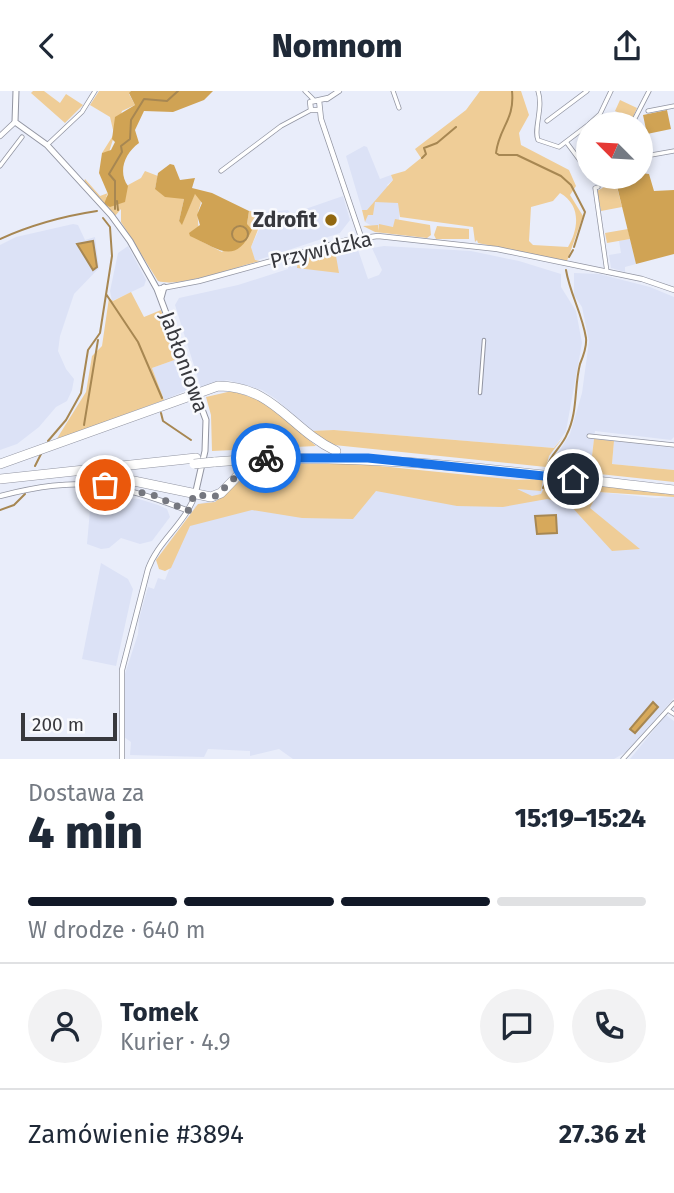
<!DOCTYPE html>
<html lang="pl">
<meta charset="utf-8">
<style>
:root{--surface:#fff;--page:#f2f2f3;--text:#1f2937;--muted:#747a83;--line:#e0e1e3;--accent:#111827}
body{margin:0;font-family:"Fira Sans",sans-serif;background:var(--page);color:var(--text);height:100vh;display:flex;flex-direction:column;font-size:26px;white-space:nowrap}
*{box-sizing:border-box;margin:0}
p{font-size:23px;color:var(--muted)}
.icon{flex:none;width:38px;height:38px;fill:none;stroke:currentColor;stroke-width:2;stroke-linecap:round;stroke-linejoin:round}
.map{position:relative;height:668px;overflow:hidden}
.drawer{display:flex;flex-direction:column;background:var(--surface);flex:1}
.drawer>*{flex:none}
.needle{width:46px;rotate:294deg}
.buttons{position:absolute;left:576px;top:21px;display:grid;gap:14px}
.buttons a{display:grid;place-items:center;width:77px;height:77px;border-radius:50%;background:var(--surface);box-shadow:0 4px 10px #0003;font-size:35px}
.scale{position:absolute;left:21px;bottom:18px;width:96px;box-sizing:border-box;padding-left:7px;border:4px solid #37383d;border-top:0;font-size:19px;line-height:24px;white-space:nowrap;color:#37383d;-webkit-text-stroke:5px #f9fafd;paint-order:stroke}
.pin{position:absolute;display:grid;place-items:center;width:60px;height:60px;color:#fff;margin:-30px;border:4px solid #fff;border-radius:50%;box-shadow:0 2px 7px #0007}
.courier{position:absolute;display:grid;place-items:center;width:70px;height:70px;margin:-35px;border:5px solid #1a73e8;border-radius:50%;background:#fff;color:#222;box-shadow:0 2px 9px #0007}
.headline em{font-style:normal;font-weight:800}
.headline div{display:flex;flex-direction:column-reverse}
.headline{display:flex;align-items:center;justify-content:space-between;height:119px;padding:0 28px}
h1{font-size:46px;font-weight:800;line-height:52px}
.bar{display:grid;grid-template-columns:repeat(4,1fr);gap:10px 7px;align-content:center;height:84px;padding:0 28px}
.bar i{height:9px;border-radius:5px;background:var(--line)}
.bar .active{background:var(--accent)}
.bar p{grid-column:span 4}
.line{display:flex;align-items:center;gap:18px;padding:0 28px;border-top:2px solid var(--line)}
.line div{flex:1}
.round{display:grid;place-items:center;flex:none;width:74px;height:74px;border-radius:37px;background:var(--page)}
header{display:flex;justify-content:space-between;align-items:center;height:91px;padding:0 28px;background:var(--surface);font-size:32px;font-weight:800}
.map>svg:first-child{display:block}
</style>
<header><svg class="icon" aria-label="back" viewBox="0 0 24 24"><path d="M15 5l-7 7 7 7"/></svg>Nomnom<svg class="icon" aria-label="share" viewBox="0 0 24 24"><path d="M12 15V3M7 8l5-5 5 5M5 13v7h14v-7"/></svg></header>
<div class="map">
<svg width="674" height="668" viewBox="0 0 674 668">
<rect width="100%" height="100%" fill="#e9edfa"/>
<path fill="#dce2f6" d="M364,55L367,56L380,88L391,84L393,89L387,94L401,111L398,136L372,135L365,131L367,120L362,119L346,65Z
M343,105L350,129L340,142L255,170L251,156L267,121L288,119L291,123Z
M73,133L78,134L85,149L95,146L99,177L74,203L60,245L58,260L66,278L74,288L72,299L67,310L56,316L39,336L17,353L0,359V154L16,146Z
M630,148L636,173L625,176V181L611,177L609,164L621,162L619,150Z
M356,153L368,188L379,184L382,179L372,157L384,155L471,160L519,170L561,183V196L576,220L582,252L566,340L554,357L334,339L310,340L276,308L262,299L227,289L201,297L175,214L179,207L238,194L288,178L289,170Z
M128,155L146,189L144,195L112,210L110,200L118,162Z
M574,182L599,183L650,196L674,206V346L671,349L595,340L591,373L558,362L570,343L582,302L589,250L582,216L574,204Z
M180,267L192,297L164,309L152,277Z
M614,350L674,357V379L612,373Z
M498,385L548,389L561,397L597,398L599,401L655,407L674,406V607L628,660L614,668H293L279,658L250,665V660L208,658L204,666L130,664L131,651L124,646V586L138,543L139,528L148,496L154,498L158,487L165,489L195,415L250,393Z
M120,407L139,408L158,414L167,418L170,426L152,450L140,453L121,447L109,457L101,458L87,453L90,419Z
M101,472L128,488L133,498L116,575L82,568Z
M666,624L674,630V668H630Z"/>
<path fill="#efcd97" fill-rule="evenodd" d="M33,0H44L60,12L66,3L83,14L65,32L31,2Z
M99,0H131L129,3L135,14L122,20L109,61L102,62L114,43L110,26L90,14Z
M480,0H521L529,24L519,42L521,54L569,79L576,95L570,104L583,125L567,170L478,152L477,149L475,151L473,136L400,126L398,112L375,111L373,124H368L365,131L362,119H367L393,89L391,84L405,80L421,67L415,58L466,19ZM560,102C581,114 579,137 568,156L533,154L529,150L531,116L553,110Z
M620,9L637,17L632,28L615,20Z
M145,80L158,85L155,97L184,108L179,130L182,133L195,102C206,111 198,114 198,124C197,132 200,142 201,150L222,161L247,133L249,120L265,121L251,156L255,169L260,170C236,176 180,197 158,190L121,131V118L115,125L84,91L85,88L100,105L108,102L106,106L141,87Z
M603,86H632L626,92H616L622,116L601,120L597,100L606,95Z
M395,128L430,134L431,144L427,147L375,141L363,135L378,134V140L379,133L393,136Z
M437,135L469,138V148H436L434,144Z
M628,138L630,148L607,152L605,142Z
M350,153H355L358,159L336,165L339,182L297,177L298,167Z
M131,201L144,226L161,219L180,267L152,277L164,309L56,349L86,301L92,265L102,255L109,207L113,210Z
M232,300L266,311L316,355L212,360L211,324L206,306Z
M334,339L554,357L564,345L549,365L546,376L334,354L315,346L310,340Z
M594,348L614,350L612,373L674,379V391L590,382Z
M350,372L517,389L543,388L541,400L517,398L532,405L541,403L548,389C563,399 579,400 597,398L596,394L674,403V406L598,401L590,417L640,458L612,460L569,413L547,408L503,416L457,415L376,400L353,428L302,427L252,419L190,435L171,477L165,480L159,478L156,469L198,413L215,411L240,390L277,381L289,373Z"/>
<path fill="#d0a354" d="M131,0H213L204,9L173,21L144,20L135,39L139,52C124,63 118,81 128,95L125,111L110,116L104,113L108,103L99,82L102,62L111,59L115,51L112,48L115,26L135,14L129,2Z
M667,19L671,38L647,43L643,24Z
M170,73L174,74L180,89L195,87L192,97L212,102L249,120L247,133L252,139C235,175 219,158 190,145L189,142L200,134L197,124L202,112L195,103L182,134L179,130L184,108L165,106L155,98L158,82Z
M641,82L649,83L654,100L674,99V163L636,173L616,91L626,92L632,86H640Z"/>
<path fill="#d7a95b" stroke="#a78752" stroke-width="2" d="M232 143a8 8 0 1 1 16 0a8 8 0 1 1-16 0Z
M93,150L97,176L93,179L77,153Z
M556,424L557,442L537,443L535,425Z
M653,611L658,616L635,642L630,638Z"/>
<g fill="none" stroke-linecap="round" stroke-linejoin="round">
<path stroke="#a78752" stroke-width="2" d="M512,0C515,29 499,36 496,62L499,64H517L561,85L571,94L585,121L574,156
M422,67L426,63L424,57L437,52L456,36
M117,110L118,119
M115,118V90L109,83L122,61L121,55L130,48L131,29L144,8L167,10L178,0
M0,148C31,134 64,125 97,120
M569,166L573,159
M106,203L138,251L162,307
M161,322L163,330L191,349
M84,334L98,249
M48,350L66,329L81,302L88,259L100,242L112,165L110,136L103,127
M35,375L42,361
M547,376C551,362 562,356 567,343C578,321 574,296 580,273C583,266 587,256 586,247C582,222 570,203 566,179
M543,397L546,390
M0,419L14,414L25,403"/>
<g stroke="#9295a2" stroke-width="4.5">
<path id="pedestrian" d="M480,302L484,249"/>
</g>
<g stroke="#9295a2" stroke-width="5">
<path id="minor" d="M305,0L313,8
M393,0L399,17
M538,0C544,17 533,38 538,49L559,56L588,34
M648,20L674,15
M547,30L587,0
M589,33L600,23L611,0
M632,33L649,0
M567,52L584,75
M47,54L82,21L95,0
M640,66L674,60
M0,75L22,46
M221,80L281,35L311,19
M598,96L595,97L607,181
M589,345L674,354
M668,619L674,623
M623,668L674,612"/>
</g>
<g stroke="#9295a2" stroke-width="6">
<path id="tertiary" d="M327,8L339,0
M319,9L321,28L361,146
M320,19H311L310,11L328,7
M0,45L15,31
M157,198L199,190L348,149L378,145L497,158L642,188L674,199
M0,405C80,385 113,391 189,420
M122,668V579L148,478C158,450 185,433 195,404"/>
</g>
<g stroke="#9295a2" stroke-width="7">
<path id="secondary" d="M16,0L15,31L47,54L111,124L130,150L157,198L206,329L205,360L195,404
M161,207L164,196"/>
</g>
<g stroke="#9295a2" stroke-width="10">
<path id="motorway" d="M214,371C368,359 521,382 674,399
M0,373L218,295C274,295 290,338 336,360
M100,383L211,406L221,402L254,368
M0,388L196,367"/>
</g>
<use href="#pedestrian" stroke="#fff" stroke-width="2.5"/>
<use href="#minor" stroke="#fff" stroke-width="3.5"/>
<use href="#tertiary" stroke="#fff" stroke-width="4.5"/>
<use href="#secondary" stroke="#fff" stroke-width="5"/>
<use href="#motorway" stroke="#fff" stroke-width="9"/>
<g stroke="#9295a2" stroke-width="10" stroke-linecap="butt">
<path id="motorway-bridge" d="M194,373L214,371"/>
</g>
<use href="#motorway-bridge" stroke="#fff" stroke-width="9"/>
</g>
<g fill="none" stroke-linecap="round" stroke-linejoin="round">
<path stroke="#75777f" stroke-width="7" stroke-dasharray="0 12.6" d="M105,394L153,404L188,420L194,404L216,405L254,368L266,367"/>
<path stroke="#1a73e8" stroke-width="9" d="M266,367H368L573,388"/>
</g>
<circle fill="#91670f" stroke="#f9fafd" stroke-width="2.5" cx="331" cy="129" r="7"/>
<g text-anchor="middle" stroke-width="5" stroke-linejoin="round" paint-order="stroke">
<g font-size="21" font-weight="bold" fill="#37383d" stroke="#f9fafd" text-anchor="end">
<text x="317" y="136">Zdrofit</text>
</g>
<g font-size="21" fill="#37383d" stroke="#f9fafd">
<text transform="translate(321 159) rotate(-13)" y="7">Przywidzka</text>
<text transform="translate(184 271) rotate(70)" y="7">Jabłoniowa</text>
</g>
</g>
</svg>
<div class="buttons">
<a><svg class="needle" viewBox="-14 -14 28 28"><path d="M0-13l5 13h-10z" fill="#e53935"/><path d="M0 13l5-13h-10z" fill="#747a83"/></svg></a>
</div>
<div class="scale">200 m</div>
<div class="pin" style="left:105px;top:394px;background:#ea580c"><svg class="icon" aria-label="bag" viewBox="0 0 24 24"><path d="M5 8h14l-1 12H6zM9 8a3 3 0 0 1 6 0"/></svg></div>
<div class="pin" style="left:573px;top:388px;background:#1f2937"><svg class="icon" aria-label="home" viewBox="0 0 24 24"><path d="M3 11l9-7 9 7M6 9v11h12V9"/></svg></div>
<div class="courier" style="left:266px;top:367px"><svg class="icon" aria-label="bike" viewBox="0 0 24 24"><circle cx="6" cy="16" r="4"/><circle cx="18" cy="16" r="4"/><path d="M6 16l4-8h5l3 8M10 8l3 8H6M13 5h3"/></svg></div>
</div>
<section class="drawer">
<div class="headline"><div><h1>4 min</h1><p>Dostawa za</p></div><em>15:19–15:24</em></div>
<div class="bar"><i class="active"></i><i class="active"></i><i class="active"></i><i></i><p>W drodze · 640 m</p></div>
<div class="line" style="height:126px"><a class="round"><svg class="icon" aria-label="person" viewBox="0 0 24 24"><circle cx="12" cy="8" r="4"/><path d="M4 21q1-7 8-7t8 7"/></svg></a><div><b>Tomek</b><p>Kurier · 4.9</p></div><a class="round"><svg class="icon" aria-label="chat" viewBox="0 0 24 24"><path d="M4 5h16v11H9l-5 4z"/></svg></a><a class="round"><svg class="icon" aria-label="phone" viewBox="0 0 24 24"><path d="M5 4h4l2 5-3 2q2 4 5 5l2-3 5 2v4C11 20 4 13 5 4z"/></svg></a></div>
<div class="line" style="height:91px"><div>Zamówienie #3894</div><b>27.36 zł</b></div>
</section>
